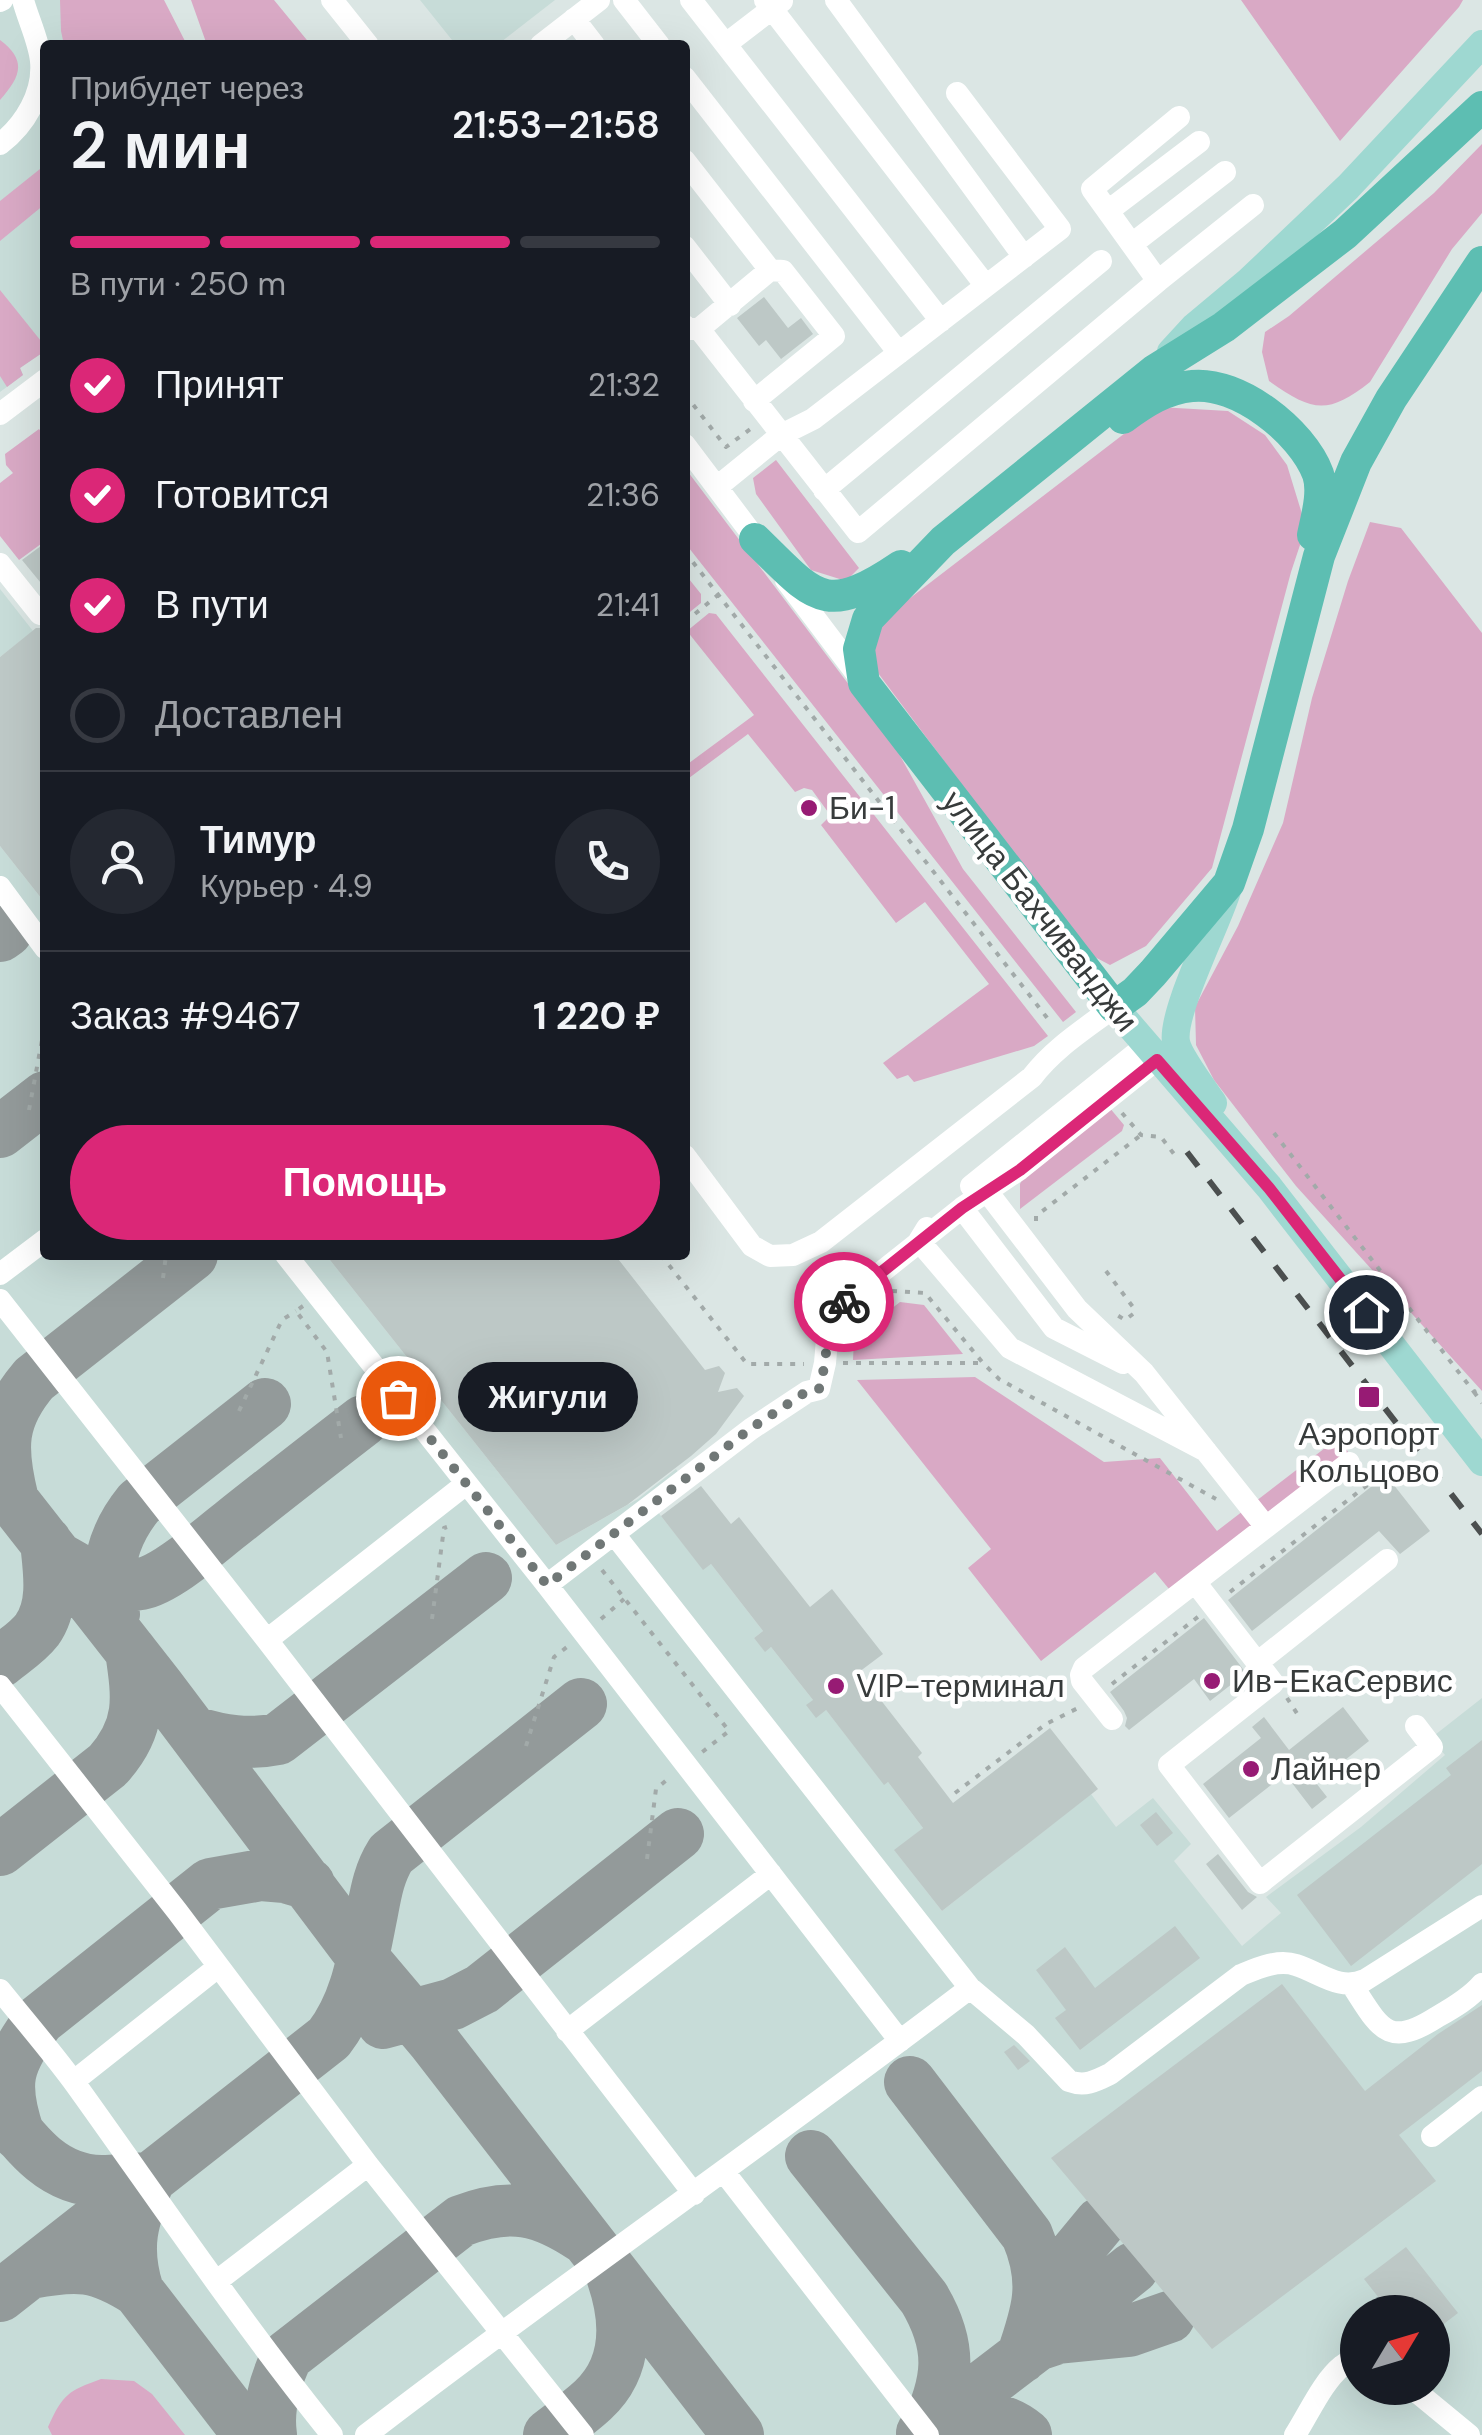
<!DOCTYPE html>
<html lang="ru">
<meta charset="utf-8">
<style>
:root{--surface:#171b24;--page:#242831;--text:#f1f3f6;--muted:#9ea1a6;--line:#363941;--accent:#db2777}
body{margin:0;font-family:"DM Sans",sans-serif;background:var(--page);color:var(--text);height:100vh;display:flex;flex-direction:column;font-size:38px;white-space:nowrap}
*{box-sizing:border-box;margin:0}
p{font-size:32px;color:var(--muted)}
.icon{flex:none;width:55px;height:55px;fill:none;stroke:currentColor;stroke-width:2;stroke-linecap:round;stroke-linejoin:round}
.map{position:relative;flex:1;overflow:hidden}
.side{position:absolute;left:40px;top:40px;width:650px;height:1220px;display:flex;flex-direction:column;background:var(--surface);border-radius:10px;box-shadow:0 10px 40px #0002}
.side>*{flex:none}
.needle{width:65px;rotate:52deg}
.fabs{position:absolute;left:1340px;top:2295px;display:grid;gap:20px}
.fabs a{display:grid;place-items:center;width:110px;height:110px;border-radius:50%;background:var(--surface);box-shadow:0 10px 40px #0002;font-size:50px}
.pin{position:absolute;display:grid;place-items:center;width:85px;height:85px;color:#fff;margin:-42px;border:5px solid #fff;border-radius:50%;box-shadow:0 2px 10px #0007}
.courier{position:absolute;display:grid;place-items:center;width:100px;height:100px;margin:-50px;border:8px solid #db2777;border-radius:50%;background:#fff;color:#222;box-shadow:0 2px 12px #0007}
.bubble{position:absolute;height:70px;border-radius:35px;background:var(--surface);box-shadow:0 10px 40px #0002;font-size:32px;font-weight:600;line-height:70px;text-align:center}
.headline em{font-style:normal;font-weight:600}
.headline div{display:flex;flex-direction:column-reverse}
.headline{display:flex;align-items:center;justify-content:space-between;height:170px;padding:0 30px}
h1{font-size:65px;font-weight:600;line-height:75px}
.bar{display:grid;grid-template-columns:repeat(4,1fr);gap:15px 10px;align-content:center;height:120px;padding:0 30px}
.bar i{height:12px;border-radius:8px;background:var(--line)}
.bar .active{background:var(--accent)}
.bar p{grid-column:span 4}
.line{display:flex;align-items:center;gap:25px;padding:0 30px;border-top:2px solid var(--line)}
.line div{flex:1}
.round{display:grid;place-items:center;flex:none;width:105px;height:105px;border-radius:52px;background:var(--page)}
ol{padding:0 30px;list-style:none}
li{display:flex;align-items:center;gap:30px;height:110px}
li p{margin-inline-start:auto}
li .icon{padding:10px;border-radius:50%;background:var(--accent);color:#fff;stroke-width:4}
li:last-child{color:var(--muted)}
li i{width:55px;height:55px;border:5px solid var(--line);border-radius:50%}
.primary-button{display:flex;gap:20px;margin-top:auto;padding:20px 30px}
.primary-button a{flex:1;height:115px;border-radius:60px;background:var(--accent);color:#fff;font-size:40px;font-weight:600;line-height:115px;text-align:center}
.map>svg:first-child{display:block}
</style>
<div class="map">
<svg width="1482" height="2435" viewBox="0 0 1482 2435">
<rect width="100%" height="100%" fill="#dbe6e4"/>
<path fill="#c7dcd8" fill-rule="evenodd" d="M0,0H149L184,45H45V351L20,368L23,375L0,392Z
M420,0H555L497,45H456Z
M0,589L33,631L0,657Z
M0,846L45,903V1255H326L556,1545L638,1499L676,1469L688,1486L657,1511L703,1569L711,1564L763,1631L754,1638L765,1651L771,1647L813,1700L826,1710L884,1784L888,1782L923,1828L895,1851L942,1911L1091,1794L1116,1827L1153,1798L1191,1844L1174,1861L1242,1946L1281,1913L1266,1897L1361,1827L1445,1755L1431,1738L1482,1698V2435H0ZM1358,2312H1432V2388H1358Z"/>
<path fill="#d9a9c5" d="M60,0H164L187,45H64L61,31Z
M191,0H274L311,45H207Z
M1241,0H1463L1459,7L1340,141Z
M0,40C28,61 20,77 0,100Z
M1482,144V213L1452,249L1370,382C1327,416 1312,411 1269,381L1262,352L1265,332L1289,316L1434,193Z
M45,165V204L0,241V201Z
M0,290L45,346V351L20,368L23,375L7,387L0,376Z
M1159,407L1228,411L1265,435L1287,465L1306,527L1291,572L1212,868L1146,946L1110,965L1089,954L878,673C872,646 873,638 888,615Z
M39,429L45,437V541L19,560L0,536V483L13,473L6,465L5,454Z
M776,460L859,568L846,581L811,570L756,494L753,478Z
M685,468L893,743L963,869L1076,1012L1063,1022L685,543Z
M1370,522L1401,528L1482,633V1391L1296,1186L1214,1080L1196,1045L1195,1007L1238,926L1283,823L1312,698L1348,581Z
M685,574L701,594V603L685,616Z
M709,613L716,614L1048,1036L1034,1046L914,1082L908,1075L897,1079L883,1063L989,984L925,902L896,923L821,825L828,818V812L812,790L804,788L795,792L748,734L685,781V766L754,715L687,631Z
M1109,1107L1124,1125L1122,1131L1020,1209V1184L1026,1171Z
M900,1302L924,1305L963,1354L853,1360L854,1338Z
M975,1377L1104,1462L1160,1458L1217,1531L1338,1438L1351,1456L1174,1595L1155,1572L1041,1661L968,1568L991,1549L857,1380Z
M101,2379L134,2381L152,2394L185,2435H52L48,2427C63,2394 68,2391 101,2379Z"/>
<g fill="none" stroke-linecap="round" stroke-linejoin="round">
<path stroke="#939a9a" stroke-width="52" d="M0,936L7,931
M0,1132L45,1097
M0,1484L159,1687L363,1958L434,2042L738,2435
M13,1500C0,1448 0,1419 34,1379L192,1255
M62,1560C86,1574 111,1590 141,1584C167,1579 208,1542 230,1525C274,1490 319,1455 363,1421
M114,1614C102,1573 113,1535 139,1503L265,1404
M0,1662C12,1652 27,1643 37,1630C55,1605 49,1571 46,1542
M194,1732C223,1741 248,1745 278,1739L486,1578
M0,1850L108,1765C142,1727 138,1698 131,1651
M383,2023L453,2004L482,1989L678,1834
M910,2082L1027,2235C1047,2282 1038,2311 1022,2357
M0,2110C27,2145 53,2180 101,2181C117,2181 133,2178 150,2178C132,2219 124,2247 138,2291
M19,2135C1,2082 7,2064 39,2020L210,1884L261,1875L285,1877L309,1884
M811,2156L924,2298C953,2347 949,2381 925,2431
M31,2273C78,2264 97,2265 138,2291L249,2435
M0,2296L329,2038C357,2002 363,1957 372,1913C376,1892 379,1873 391,1854L581,1704
M1041,2342L1133,2268
M1037,2345L1058,2338L1129,2331L1169,2317
M931,2429C964,2416 997,2411 1026,2435
M922,2433L1037,2345L1051,2320L1065,2275L1076,2252L1100,2223
M271,2435C267,2407 275,2381 287,2356L461,2221C510,2202 541,2209 584,2238
M549,2435C563,2424 579,2413 593,2400C629,2367 627,2319 612,2276"/>
</g>
<path fill="#bdc8c6" d="M764,297L788,328L801,318L813,334L781,359L766,340L759,346L737,318Z
M45,543V588L22,560Z
M36,628H45V903L0,846V657Z
M326,1255H615L705,1370L719,1366L725,1373L718,1392L737,1388L744,1396L716,1434L691,1456L627,1505L556,1545Z
M1386,1475L1430,1531L1400,1554L1379,1531L1252,1631L1228,1600Z
M701,1486L731,1524L739,1517L810,1607L832,1589L883,1654L859,1672L922,1753L918,1757L953,1803L1050,1728L1098,1789L942,1911L894,1850L923,1828L888,1782L884,1785L826,1710L816,1718L806,1705L813,1700L771,1647L765,1652L754,1638L763,1631L711,1564L703,1570L661,1516Z
M1204,1618L1246,1673L1210,1701L1194,1679L1129,1730L1125,1726L1127,1718L1124,1711L1110,1692Z
M1343,1707L1369,1741L1316,1783L1327,1797L1312,1809L1285,1774L1229,1818L1203,1784L1261,1738L1252,1727L1264,1717L1289,1750Z
M1482,1740V1864L1351,1966L1297,1895L1451,1775L1446,1768Z
M1156,1812L1173,1833L1157,1846L1140,1825Z
M1218,1854L1248,1892L1257,1897L1242,1910L1206,1864Z
M1175,1926L1200,1958L1080,2050L1055,2018L1066,2010L1036,1970L1065,1947L1095,1988Z
M1282,1984L1365,2091L1438,2034L1482,2005V2071L1399,2135L1436,2181L1212,2349L1051,2158Z
M1014,2045L1030,2061L1018,2070L1004,2052Z
M1406,2247L1458,2313L1432,2333V2312H1390L1364,2279Z"/>
<g fill="none" stroke-linecap="round" stroke-linejoin="round">
<path stroke="#a2aaa9" stroke-width="4" stroke-dasharray="5 8" stroke-linecap="butt" d="M685,401L688,398L726,447L753,427
M685,552L1048,1019
M685,622L718,595
M29,1110L45,1024
M1122,1113L1141,1135L1161,1137L1177,1158
M1274,1133L1474,1392L1482,1389
M1036,1221V1216L1141,1135
M661,1255L747,1364H804
M1106,1271L1133,1307V1314L1125,1320L1114,1313
M163,1278L166,1255
M892,1291L925,1293L983,1363L999,1379L1216,1499
M303,1306L296,1311L327,1352L341,1438
M843,1363H983
M1474,1392L1482,1403
M239,1411L282,1320L296,1311
M602,1570L729,1731L701,1753
M1230,1592L1384,1472
M432,1619L444,1528L447,1527
M601,1619L624,1599
M1112,1684L1199,1616
M1287,1698L1298,1715
M526,1746L554,1657L567,1647
M955,1793L1046,1724L1080,1707
M647,1859L656,1789L670,1777"/>
<path stroke="#fff" stroke-width="22" d="M332,0L368,45
M624,0L659,45
M691,0L941,321
M765,0L986,286
M836,0L1024,257
M0,1L2,0
M574,19L594,45
M726,44L782,1
M541,45L599,0
M685,78L899,353
M0,144C25,125 44,93 41,61C39,41 28,19 23,0
M685,161L770,270
M1108,211L1199,142
M1132,244L1225,172
M685,247L730,305
M1158,281L1253,205
M685,326L687,329H699L770,270L783,271L834,336L754,401
M699,329L858,532L1158,281L1092,189L1179,117
M0,414L45,380
M685,445L764,550
M717,487L781,435L813,419L1060,229L957,93
M824,490L1101,261
M0,564L40,614
M786,580L860,678
M0,887L45,948
M685,1156L752,1246L770,1256L793,1255L821,1242L1032,1077C1054,1048 1085,1029 1114,1007
M971,1186L1145,1046
M986,1190L1077,1309L1144,1373L1266,1527L1349,1463
M962,1208L1054,1328L1123,1363
M927,1228L919,1241L1010,1348L1206,1451
M286,1255L547,1585L900,2041
M0,1274L45,1240
M0,1300L267,1640L694,2194
M1195,1582L1273,1683L1169,1765L1260,1883L1432,1747L1416,1726
M547,1585L751,1429L807,1392L819,1389L825,1363L828,1328L845,1301L962,1208L1020,1169L1170,1049
M267,1640L466,1484
M1257,1663L1387,1560
M0,1686L177,1911L368,2165L583,2435
M1112,1719L1082,1681L1081,1675L1084,1668L1266,1527
M1352,1985C1380,2028 1387,2049 1437,2017C1453,2008 1470,1998 1482,1984
M970,1988L1026,2035L1069,2081C1085,2087 1096,2081 1110,2074L1241,1975C1258,1968 1278,1959 1296,1965C1321,1973 1339,1991 1365,1980L1482,1906
M0,1990C25,2021 52,2052 76,2085C160,2202 241,2322 332,2435
M567,2031L771,1874
M74,2081L218,1967
M1432,2136L1482,2097
M724,2172L928,2435
M217,2281L368,2165
M1412,2388L1469,2435
M366,2435C565,2282 771,2140 970,1988L614,1534
M1295,2435C1308,2415 1323,2381 1342,2366C1348,2361 1350,2362 1358,2362"/>
<path stroke="#9ed8d1" stroke-width="28" d="M1171,352L1194,327L1249,281L1348,187L1482,44
M1114,1007L1269,1187L1482,1462
M1213,1103C1204,1090 1178,1055 1176,1042C1171,1013 1217,924 1227,891"/>
<path stroke="#5dbeb2" stroke-width="32" d="M1482,107L1345,234L1224,327L1155,370L943,541L868,619L859,649L864,683L1114,1007L1135,992L1153,973L1229,883L1248,829L1319,556L1356,462L1391,399L1482,262
M1123,418C1143,403 1166,388 1192,386C1238,381 1302,431 1318,474C1324,492 1317,516 1313,535
M755,539C814,596 823,619 901,566"/>
<path stroke="#4b4f4f" stroke-width="6" stroke-dasharray="18 18" stroke-linecap="butt" d="M1187,1152L1482,1534"/>
</g>
<g fill="none" stroke-linecap="round" stroke-linejoin="round">
<path stroke="#707776" stroke-width="10" stroke-dasharray="0 18" d="M398,1398L547,1585L750,1429L806,1392L819,1389L825,1364L828,1328L844,1302"/>
<path stroke="#db2777" stroke-width="12" d="M844,1302L962,1208L1020,1170L1157,1060L1269,1188L1366,1312"/>
</g>
<g fill="#971b74" stroke="#fff" stroke-width="4">
<circle cx="809" cy="808" r="10"/>
<rect x="1357" y="1385" width="24" height="24" rx="5"/>
<circle cx="1212" cy="1681" r="10"/>
<circle cx="836" cy="1686" r="10"/>
<circle cx="1251" cy="1769" r="10"/>
</g>
<g text-anchor="middle" stroke-width="9" stroke-linejoin="round" paint-order="stroke">
<g font-size="32" fill="#373b3b" stroke="#fff" text-anchor="start">
<text x="829" y="819">Би-1</text>
<text x="1369" y="1445" text-anchor="middle">Аэропорт<tspan x="1369" dy="37">Кольцово</tspan></text>
<text x="1232" y="1692">Ив-ЕкаСервис</text>
<text x="856" y="1697">VIP-терминал</text>
<text x="1271" y="1780">Лайнер</text>
</g>
<g font-size="32" fill="#373b3b" stroke="#fff">
<text transform="translate(1040 911) rotate(52)" y="11">улица Бахчиванджи</text>
</g>
</g>
</svg>
<div class="fabs">
<a><svg class="needle" viewBox="-14 -14 28 28"><path d="M0-13l5 13h-10z" fill="#e53935"/><path d="M0 13l5-13h-10z" fill="#9ea1a6"/></svg></a>
</div>
<div class="pin" style="left:398px;top:1398px;background:#ea580c"><svg class="icon" aria-label="bag" viewBox="0 0 24 24"><path d="M5 8h14l-1 12H6zM9 8a3 3 0 0 1 6 0"/></svg></div>
<div class="pin" style="left:1366px;top:1312px;background:#1f2937"><svg class="icon" aria-label="home" viewBox="0 0 24 24"><path d="M3 11l9-7 9 7M6 9v11h12V9"/></svg></div>
<div class="courier" style="left:844px;top:1302px"><svg class="icon" aria-label="bike" viewBox="0 0 24 24"><circle cx="6" cy="16" r="4"/><circle cx="18" cy="16" r="4"/><path d="M6 16l4-8h5l3 8M10 8l3 8H6M13 5h3"/></svg></div>
<div class="bubble" style="left:458px;top:1362px;width:180px">Жигули</div>
<section class="side">
<div class="headline"><div><h1>2 мин</h1><p>Прибудет через</p></div><em>21:53–21:58</em></div>
<div class="bar"><i class="active"></i><i class="active"></i><i class="active"></i><i></i><p>В пути · 250 m</p></div>
<ol>
<li><svg class="icon" aria-label="check" viewBox="0 0 24 24"><path d="M5 12l5 5 9-10"/></svg>Принят<p>21:32</p></li>
<li><svg class="icon" aria-label="check" viewBox="0 0 24 24"><path d="M5 12l5 5 9-10"/></svg>Готовится<p>21:36</p></li>
<li><svg class="icon" aria-label="check" viewBox="0 0 24 24"><path d="M5 12l5 5 9-10"/></svg>В пути<p>21:41</p></li>
<li><i></i>Доставлен</li>
</ol>
<div class="line" style="height:180px"><a class="round"><svg class="icon" aria-label="person" viewBox="0 0 24 24"><circle cx="12" cy="8" r="4"/><path d="M4 21q1-7 8-7t8 7"/></svg></a><div><b>Тимур</b><p>Курьер · 4.9</p></div><a class="round"><svg class="icon" aria-label="phone" viewBox="0 0 24 24"><path d="M5 4h4l2 5-3 2q2 4 5 5l2-3 5 2v4C11 20 4 13 5 4z"/></svg></a></div>
<div class="line" style="height:130px"><div>Заказ #9467</div><b>1 220 ₽</b></div>
<div class="primary-button"><a>Помощь</a></div>
</section>
</div>
